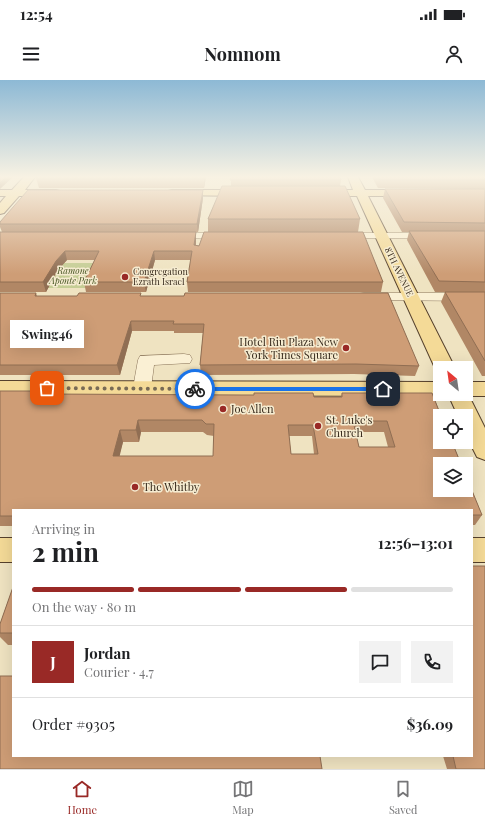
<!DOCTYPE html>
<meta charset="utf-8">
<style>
:root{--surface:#fff;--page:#f2f2f2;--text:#202124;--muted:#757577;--line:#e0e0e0;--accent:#992926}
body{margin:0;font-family:"Playfair Display",serif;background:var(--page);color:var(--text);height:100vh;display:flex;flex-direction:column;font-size:15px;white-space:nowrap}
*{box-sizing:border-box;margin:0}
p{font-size:13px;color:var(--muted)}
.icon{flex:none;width:22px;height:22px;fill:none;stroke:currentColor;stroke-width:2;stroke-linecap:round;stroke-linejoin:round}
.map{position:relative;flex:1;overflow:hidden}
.drawer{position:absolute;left:12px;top:429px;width:461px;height:248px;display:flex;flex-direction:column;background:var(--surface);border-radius:0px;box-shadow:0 4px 16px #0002}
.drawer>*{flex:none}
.needle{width:26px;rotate:331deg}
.controls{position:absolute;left:433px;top:281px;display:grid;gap:8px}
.controls a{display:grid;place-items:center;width:40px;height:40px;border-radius:0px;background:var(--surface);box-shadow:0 4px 16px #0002;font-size:20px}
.pin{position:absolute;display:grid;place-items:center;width:34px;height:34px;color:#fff;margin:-17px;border-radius:8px;box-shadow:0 2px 6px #0006}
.courier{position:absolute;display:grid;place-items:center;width:40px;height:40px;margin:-20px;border:3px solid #1a73e8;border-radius:50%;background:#fff;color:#222;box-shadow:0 1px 5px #0007}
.bubble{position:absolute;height:28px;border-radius:0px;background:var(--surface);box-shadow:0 4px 16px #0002;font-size:13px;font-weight:700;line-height:28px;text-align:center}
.summary em{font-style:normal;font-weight:700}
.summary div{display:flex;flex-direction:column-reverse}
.summary{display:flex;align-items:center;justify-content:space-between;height:68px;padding:0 20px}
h1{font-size:26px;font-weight:700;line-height:30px}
.bar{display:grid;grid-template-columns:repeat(4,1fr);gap:6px 4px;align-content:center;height:48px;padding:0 20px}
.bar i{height:5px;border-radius:3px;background:var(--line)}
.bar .selected{background:var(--accent)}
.bar p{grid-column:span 4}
.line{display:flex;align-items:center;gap:10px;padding:0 20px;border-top:1px solid var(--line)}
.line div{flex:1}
.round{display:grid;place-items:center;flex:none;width:42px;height:42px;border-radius:0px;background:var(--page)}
.status{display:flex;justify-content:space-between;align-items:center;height:28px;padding:0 20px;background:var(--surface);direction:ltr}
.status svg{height:11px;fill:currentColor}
header{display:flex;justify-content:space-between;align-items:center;height:52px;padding:0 20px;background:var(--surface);font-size:18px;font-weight:700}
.tab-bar{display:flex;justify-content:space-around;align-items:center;height:56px;border-top:1px solid var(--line);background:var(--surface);font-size:11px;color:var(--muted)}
.tab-bar a{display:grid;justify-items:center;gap:2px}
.tab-bar .selected{color:var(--accent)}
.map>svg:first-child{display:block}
</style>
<div class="status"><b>12:54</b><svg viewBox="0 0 49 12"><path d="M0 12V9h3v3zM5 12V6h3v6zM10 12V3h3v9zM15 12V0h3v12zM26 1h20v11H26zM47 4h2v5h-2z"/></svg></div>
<header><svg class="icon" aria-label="menu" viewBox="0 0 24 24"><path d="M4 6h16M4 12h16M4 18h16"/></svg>Nomnom<svg class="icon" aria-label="person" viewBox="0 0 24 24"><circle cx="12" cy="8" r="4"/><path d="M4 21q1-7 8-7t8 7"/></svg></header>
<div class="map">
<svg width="485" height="689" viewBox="0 0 485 689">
<rect width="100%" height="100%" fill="#efe3c1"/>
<path fill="#c5cd95" d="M63,183H100L87,208H47Z"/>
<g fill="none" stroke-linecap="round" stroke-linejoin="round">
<g stroke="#897358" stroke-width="1">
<path id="minor" d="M171,153H229L233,154L235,156L233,158L229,159L167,158L165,156L167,154Z
M339,153H485V159L335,158L333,156L335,154Z
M364,213H485V221L359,220L357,217L359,214Z
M184,274L190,275L192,279L190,283L154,285L151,308L148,312L142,314L136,312L133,308L138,280L140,276Z"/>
</g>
<g stroke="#56412d" stroke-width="2">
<path id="major" d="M24,97H35L25,110H56L60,111L62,113L60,115L56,116H19L4,133L0,134V123L6,116H0V110H12Z
M348,97H358L365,110H414L418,111L420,113L418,115L414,116H368L455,288H440V293L435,288L357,116H318L314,115L312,113L314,111L318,110H353Z
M172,110H248L252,111L254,113L252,115L248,116L168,115L166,113L168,111Z
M0,301L440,302V314H446L440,316L0,315Z
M466,302H485V316H469L485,348V380L477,377L466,355V336H458L448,314H466Z
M0,458H13V482H0Z
M472,458H485V482H472Z"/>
</g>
<use href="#minor" fill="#faf0d4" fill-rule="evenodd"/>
<use href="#major" fill="#f4da97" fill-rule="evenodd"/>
</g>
<path fill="#b18765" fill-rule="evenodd" d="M206,97L204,108H39L36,98Z
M231,97L341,100L340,106L360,139L358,152H208V139L231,106Z
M372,97H485V212H435L407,160L409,152H402L383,118L385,109H469L378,108Z
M203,110V118L198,152H2L0,147V142Z
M0,152L196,160V165L383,202L381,212H188L187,202L191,180H155L146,212H86L84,202L95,180H67L58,190L46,212H0Z
M445,212H485V296H482L441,222Z
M0,213H36L37,216H142L419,286L415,296L354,294L201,295L200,285L203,253H174V251H132L120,295H0Z
M0,311L51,314L314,317H341L342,313H432L482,435L475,445H472V430H13V446H0ZM141,352H203L207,355L214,356L213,376H119L123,362H139ZM355,352H384L388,367H359ZM289,356H312L314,374H291Z
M13,507V565H8L0,557V544Z
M443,676H472L485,689H447Z"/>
<path fill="#906e53" d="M6,97H13L1,108L0,109V103Z
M204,97H206L204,108Z
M203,110V118L198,152L197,144Z
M196,152V160L195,173L194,165Z
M65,171L67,180L58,190L46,212L43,202L56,181Z
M154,171L155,180L146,212L144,202Z
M131,241L132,251L120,295L117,285Z
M138,340L141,352L139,362L136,350Z
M120,350L123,362L117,387L113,376Z"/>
<path fill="#ce9d76" stroke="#906e53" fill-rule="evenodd" d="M0,97H6L0,103Z
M36,97H204V98H36Z
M231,97H340L341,100H230Z
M378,97H485V100H380Z
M222,106H345L360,139H208Z
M385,109H485V143L404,142Z
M28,110H203L197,144H0V142Z
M409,151H485V202L439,201Z
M0,152H196L194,165L199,166L204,152H363L383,202H187L192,171H154L144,202H84L99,171H65L56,181L43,202H0Z
M445,212H485V281Z
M0,213H36L35,216H77L79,213H141L140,216H184L185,213H388L419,286L356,284L200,285L204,244H173L174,241H131L117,285H0Z
M0,311H49L48,314L241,315H254V313H313L314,317H342V313H432L441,336H440V362H452L461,384H440V410H466V396L482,435H472V430H13V436H0ZM138,340H202L206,344H214L213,376H113L120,350H136ZM353,341H387L395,367H359ZM288,345H313L318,374H291Z
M472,486H485V689H456L453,676H472Z
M13,507V553H0V544Z
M0,596H13V676H320L322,689H0Z"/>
<linearGradient id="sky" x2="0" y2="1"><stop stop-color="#8db9d5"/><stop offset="0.5" stop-color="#f8f2e3"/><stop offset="1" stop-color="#f8f2e3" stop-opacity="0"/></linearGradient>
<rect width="485" height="194" fill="url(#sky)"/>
<path fill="#1a73e8" d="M193,307H383L386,309L383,311H195L193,310Z"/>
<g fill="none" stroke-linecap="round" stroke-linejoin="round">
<path stroke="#786b56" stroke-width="4" stroke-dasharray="0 7.2" d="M47,308L195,309"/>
</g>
<g fill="#992926" stroke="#f6ecd1" stroke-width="1.5">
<circle cx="125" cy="197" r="4"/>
<circle cx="346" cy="268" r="4"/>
<circle cx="223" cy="329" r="4"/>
<circle cx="318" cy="346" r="4"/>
<circle cx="135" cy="407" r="4"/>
</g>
<g text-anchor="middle" stroke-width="3" stroke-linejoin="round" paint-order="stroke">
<g font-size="9" font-style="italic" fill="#475523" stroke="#f6ecd1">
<text x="73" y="194">Ramone<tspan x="73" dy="10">Aponte Park</tspan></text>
</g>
<g font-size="9" fill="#382b1d" stroke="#f6ecd1" text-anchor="start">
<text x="133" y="195">Congregation<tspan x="133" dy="10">Ezrath Israel</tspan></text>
</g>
<g font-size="9" fill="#382b1d" stroke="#f6ecd1">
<text transform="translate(399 192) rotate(64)" y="3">8TH AVENUE</text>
</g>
<g font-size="11" fill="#382b1d" stroke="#f6ecd1" text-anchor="start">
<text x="338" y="266" text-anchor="end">Hotel Riu Plaza New<tspan x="338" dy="13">York Times Square</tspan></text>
<text x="231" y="333">Joe Allen</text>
<text x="326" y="344">St. Luke's<tspan x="326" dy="13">Church</tspan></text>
<text x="143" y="411">The Whitby</text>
</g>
</g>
</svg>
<div class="controls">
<a><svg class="needle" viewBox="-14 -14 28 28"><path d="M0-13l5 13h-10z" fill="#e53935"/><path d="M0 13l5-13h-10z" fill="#757577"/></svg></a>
<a><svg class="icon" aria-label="locate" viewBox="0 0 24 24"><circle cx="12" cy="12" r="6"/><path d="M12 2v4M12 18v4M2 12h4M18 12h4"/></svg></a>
<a><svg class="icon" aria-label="layers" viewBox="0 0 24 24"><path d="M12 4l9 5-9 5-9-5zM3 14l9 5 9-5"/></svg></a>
</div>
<div class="pin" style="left:47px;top:308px;background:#ea580c"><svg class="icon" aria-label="bag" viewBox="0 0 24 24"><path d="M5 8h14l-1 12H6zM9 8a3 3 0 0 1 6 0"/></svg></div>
<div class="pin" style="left:383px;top:309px;background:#1f2937"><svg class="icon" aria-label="home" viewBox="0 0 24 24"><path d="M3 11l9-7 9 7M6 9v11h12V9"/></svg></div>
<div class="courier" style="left:195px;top:309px"><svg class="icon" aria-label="bike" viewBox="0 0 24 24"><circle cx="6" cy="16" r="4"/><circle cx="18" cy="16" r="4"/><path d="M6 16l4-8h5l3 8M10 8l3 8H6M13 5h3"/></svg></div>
<div class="bubble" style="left:10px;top:240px;width:74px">Swing46</div>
<section class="drawer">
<div class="summary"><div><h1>2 min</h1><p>Arriving in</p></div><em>12:56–13:01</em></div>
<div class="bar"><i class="selected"></i><i class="selected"></i><i class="selected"></i><i></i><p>On the way · 80 m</p></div>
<div class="line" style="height:72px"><b class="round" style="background:var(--accent);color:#fff">J</b><div><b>Jordan</b><p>Courier · 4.7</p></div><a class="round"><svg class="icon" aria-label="chat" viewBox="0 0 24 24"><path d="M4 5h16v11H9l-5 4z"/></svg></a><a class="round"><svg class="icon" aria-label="phone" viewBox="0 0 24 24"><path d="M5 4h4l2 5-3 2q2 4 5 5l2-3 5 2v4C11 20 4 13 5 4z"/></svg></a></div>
<div class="line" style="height:52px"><div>Order #9305</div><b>$36.09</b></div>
</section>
</div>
<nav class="tab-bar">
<a class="selected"><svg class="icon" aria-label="home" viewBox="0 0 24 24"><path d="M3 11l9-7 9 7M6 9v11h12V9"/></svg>Home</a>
<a><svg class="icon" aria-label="map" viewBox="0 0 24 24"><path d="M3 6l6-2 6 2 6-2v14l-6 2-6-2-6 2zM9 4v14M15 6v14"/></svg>Map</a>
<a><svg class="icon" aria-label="saved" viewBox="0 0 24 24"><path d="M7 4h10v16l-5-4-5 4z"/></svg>Saved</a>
</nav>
